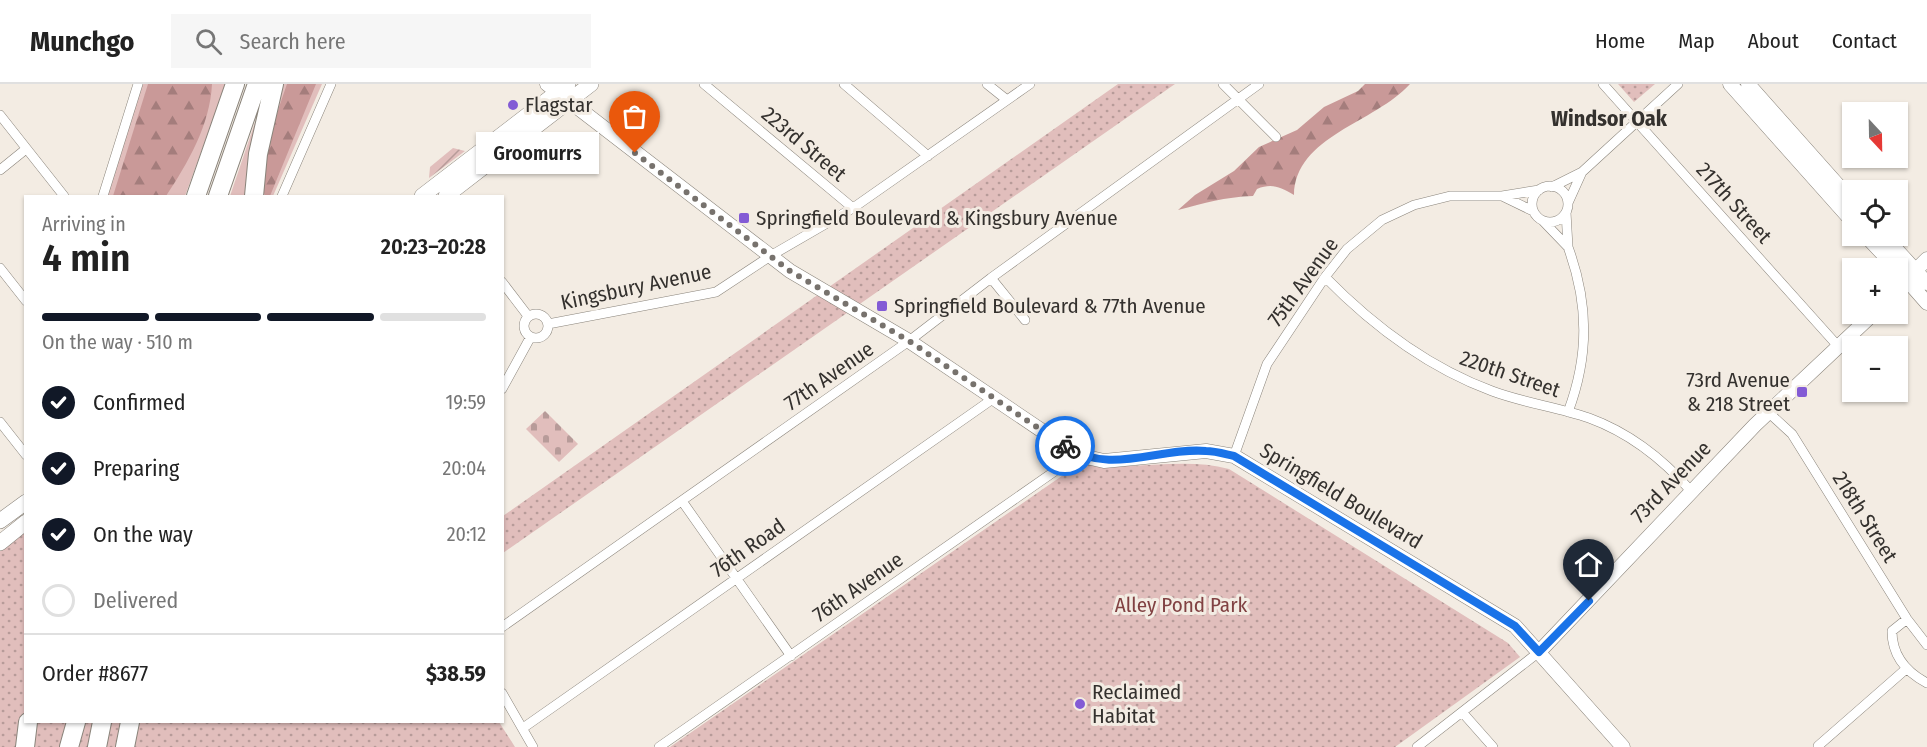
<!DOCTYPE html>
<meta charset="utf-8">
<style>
:root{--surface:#fff;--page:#f6f6f6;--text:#222;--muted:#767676;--line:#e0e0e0;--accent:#111827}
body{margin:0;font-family:"Fira Sans Condensed",sans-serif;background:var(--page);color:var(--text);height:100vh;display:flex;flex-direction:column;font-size:22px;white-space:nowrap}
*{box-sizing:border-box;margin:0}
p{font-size:20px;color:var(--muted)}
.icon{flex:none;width:33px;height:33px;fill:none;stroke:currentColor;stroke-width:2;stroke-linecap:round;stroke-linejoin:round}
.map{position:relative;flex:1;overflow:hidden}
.side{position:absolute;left:24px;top:111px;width:480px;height:528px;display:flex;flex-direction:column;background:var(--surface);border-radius:0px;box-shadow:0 2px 4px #0004}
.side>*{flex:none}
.needle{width:39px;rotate:158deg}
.controls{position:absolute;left:1842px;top:18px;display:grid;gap:12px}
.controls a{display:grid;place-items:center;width:66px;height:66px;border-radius:0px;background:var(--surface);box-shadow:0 2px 4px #0004;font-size:30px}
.pin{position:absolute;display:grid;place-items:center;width:51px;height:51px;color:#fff;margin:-62px -26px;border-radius:50% 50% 50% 0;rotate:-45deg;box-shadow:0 0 6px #0007}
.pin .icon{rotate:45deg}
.courier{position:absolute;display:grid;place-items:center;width:60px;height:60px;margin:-30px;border:4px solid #1a73e8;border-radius:50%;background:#fff;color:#222;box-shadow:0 2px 8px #0007}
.bubble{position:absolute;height:42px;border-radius:0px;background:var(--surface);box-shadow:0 2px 4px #0004;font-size:20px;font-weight:600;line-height:42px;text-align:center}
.overview em{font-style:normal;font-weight:600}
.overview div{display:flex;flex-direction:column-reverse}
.overview{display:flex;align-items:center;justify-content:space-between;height:102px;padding:0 18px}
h1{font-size:39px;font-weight:600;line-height:45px}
.bar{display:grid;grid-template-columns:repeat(4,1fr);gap:9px 6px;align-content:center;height:72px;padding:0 18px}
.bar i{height:8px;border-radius:4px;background:var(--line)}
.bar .current{background:var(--accent)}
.bar p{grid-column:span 4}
.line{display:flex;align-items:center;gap:15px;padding:0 18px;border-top:2px solid var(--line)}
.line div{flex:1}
ol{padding:0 18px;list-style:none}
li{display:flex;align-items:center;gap:18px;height:66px}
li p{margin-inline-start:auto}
li .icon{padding:6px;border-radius:50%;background:var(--accent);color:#fff;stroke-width:4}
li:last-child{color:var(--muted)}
li i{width:33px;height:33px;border:3px solid var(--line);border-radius:50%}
header{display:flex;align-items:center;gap:36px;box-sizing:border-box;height:84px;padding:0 30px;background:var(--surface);border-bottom:2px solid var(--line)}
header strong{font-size:28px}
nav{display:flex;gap:33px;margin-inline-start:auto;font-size:21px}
.search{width:420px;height:54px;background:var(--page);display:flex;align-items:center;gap:15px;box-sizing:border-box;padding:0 21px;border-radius:0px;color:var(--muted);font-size:22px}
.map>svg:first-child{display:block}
</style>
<header>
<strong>Munchgo</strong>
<div class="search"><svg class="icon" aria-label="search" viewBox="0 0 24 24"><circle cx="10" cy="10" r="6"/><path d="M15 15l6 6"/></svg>Search here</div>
<nav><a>Home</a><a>Map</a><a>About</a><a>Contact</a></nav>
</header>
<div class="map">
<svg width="1927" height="663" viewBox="0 0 1927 663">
<defs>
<pattern id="forest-firs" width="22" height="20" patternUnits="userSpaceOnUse" patternTransform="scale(1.5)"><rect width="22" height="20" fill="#c99998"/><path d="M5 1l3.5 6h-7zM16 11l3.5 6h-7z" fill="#a47d7c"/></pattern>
<pattern id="cemetery-stones" width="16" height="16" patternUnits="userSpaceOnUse" patternTransform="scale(1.5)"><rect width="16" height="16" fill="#e1bebc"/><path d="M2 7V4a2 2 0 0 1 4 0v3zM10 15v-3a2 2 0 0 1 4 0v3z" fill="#b79b99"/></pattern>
<pattern id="park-dots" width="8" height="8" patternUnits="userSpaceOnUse" patternTransform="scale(1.5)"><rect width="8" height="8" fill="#e1bebc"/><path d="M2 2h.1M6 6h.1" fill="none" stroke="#b79b99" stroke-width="1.8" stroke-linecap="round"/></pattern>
<pattern id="garden-furrows" width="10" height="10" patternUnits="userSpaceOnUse" patternTransform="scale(1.5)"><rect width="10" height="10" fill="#e1bebc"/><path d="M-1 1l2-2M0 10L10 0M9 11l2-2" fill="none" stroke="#b79b99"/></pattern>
</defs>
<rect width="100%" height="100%" fill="#f3ece3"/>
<path fill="#e1bebc" d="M142,0H226L185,112H105Z
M282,0H322L273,112H258Z
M263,15L252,112H230Z"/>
<path fill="url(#forest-firs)" d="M148,0H212C210,41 188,79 166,112H113Z
M287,0H316L270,112H265C256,87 278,26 287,0Z
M1365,0H1410C1375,39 1295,52 1294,111C1280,103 1272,99 1257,105L1253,112C1224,113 1205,119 1178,126L1195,111L1234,87L1259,63L1297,46L1324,23L1358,7Z"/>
<path fill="url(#cemetery-stones)" d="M545,327L578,360L559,378L526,345Z"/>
<path fill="url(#park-dots)" d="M1118,0H1175L503,469V432Z
M1618,0H1655L1634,18Z
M1082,378C1130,389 1181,372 1229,385L1508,559L1520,573L1395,663H670Z
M25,445L26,638H499L515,663H0V465Z"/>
<path fill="url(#garden-furrows)" d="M453,64L465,67L429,94L430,83Z"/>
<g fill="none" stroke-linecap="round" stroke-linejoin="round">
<g stroke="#8a847b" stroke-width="10">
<path id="street" d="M704,0L853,124
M844,0L928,72
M987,0L1007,16
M1223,0L1276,53
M1603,0L1837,261
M0,31L64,112
M0,86L26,65
M1582,88L1678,0
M1532 120a18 18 0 1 1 36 0a18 18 0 1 1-36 0Z
M1552,103L1582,88L1568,119
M103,112L138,0
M282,112L331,0
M1533,127L1502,112L1539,106
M1543,137L1568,163L1566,128
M1568,163C1589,220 1589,272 1568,328
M0,184L26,217
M1325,193C1373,242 1427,283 1492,307C1524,319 1557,323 1589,334C1630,349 1662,374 1691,407
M991,194L1025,236
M502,198L528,232
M524 242a12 12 0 1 1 24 0a12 12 0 1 1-24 0Z
M548,240L716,208L772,171L853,124L1030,0
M502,305L530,254
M1768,328L1792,350L1907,535L1927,561
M0,338L26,371
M1234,372L1267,280L1325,193L1347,165L1382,136L1414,121L1450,112H1502
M682,417L791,572
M1907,535L1892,547C1892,572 1906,588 1927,599
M502,543L909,257L991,194L1259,0
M502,609L533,663
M1462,628L1493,663
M523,644L994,314
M1818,662L1906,585
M659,663L1078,371
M1417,663L1539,568"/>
</g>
<g stroke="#8a847b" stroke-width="15">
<path id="secondary" d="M547,0L790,187L909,257L1078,371L1104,377L1206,367L1234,372L1515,542L1623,663
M1730,0L1852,137
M1748,0L1852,117
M1866,152L1896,184
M1884,152L1927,199
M1898,186L1927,219
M1898,204L1927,175
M1539,568L1755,341L1873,230"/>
</g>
<g stroke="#8a847b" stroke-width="16">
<path id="primary" d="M422,112L568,0
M446,112L591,0
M0,437L26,418
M0,459L26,438"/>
</g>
<g stroke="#8a847b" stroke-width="20">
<path id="highway" d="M196,112L235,0
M218,112L257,0
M254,112L258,70L274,0
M25,663L28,638
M69,663L76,638
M97,663L102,638
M125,663L130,638"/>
</g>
<use href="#street" stroke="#fff" stroke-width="9"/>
<use href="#secondary" stroke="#fff" stroke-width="14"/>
<use href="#primary" stroke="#fff" stroke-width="15"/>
<use href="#highway" stroke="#fff" stroke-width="18"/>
</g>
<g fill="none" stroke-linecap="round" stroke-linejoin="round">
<path stroke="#77726d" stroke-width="6" stroke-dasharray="0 10.8" d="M635,69L790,187L909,257L1065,362"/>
<path stroke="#1a73e8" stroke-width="8" d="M1065,362C1110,392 1158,363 1206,367C1215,367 1225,370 1234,372L1515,542L1539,568L1589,517"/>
</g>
<g fill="#835bd5" stroke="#f3ece3" stroke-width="2">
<circle cx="513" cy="21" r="6"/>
<rect x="738" y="128" width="12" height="12" rx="3"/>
<rect x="876" y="216" width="12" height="12" rx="3"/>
<rect x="1796" y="302" width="12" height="12" rx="3"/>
<circle cx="1080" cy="620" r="6"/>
</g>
<g text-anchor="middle" stroke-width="6" stroke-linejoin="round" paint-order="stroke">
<g font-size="21" fill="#34312e" stroke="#f3ece3" text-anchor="start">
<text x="525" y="28">Flagstar</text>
<text x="756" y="141">Springfield Boulevard &amp; Kingsbury Avenue</text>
<text x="894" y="229">Springfield Boulevard &amp; 77th Avenue</text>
<text x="1790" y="303" text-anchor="end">73rd Avenue<tspan x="1790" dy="24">&amp; 218 Street</tspan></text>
<text x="1092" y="615">Reclaimed<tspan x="1092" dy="24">Habitat</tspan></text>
</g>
<g font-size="21" fill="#34312e" stroke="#f3ece3">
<text transform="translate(804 60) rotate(40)" y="7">223rd Street</text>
<text transform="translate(1734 119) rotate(48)" y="7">217th Street</text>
<text transform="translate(1303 198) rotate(-54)" y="7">75th Avenue</text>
<text transform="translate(636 203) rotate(-12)" y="7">Kingsbury Avenue</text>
<text transform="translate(1510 290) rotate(19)" y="7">220th Street</text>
<text transform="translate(829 292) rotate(-35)" y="7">77th Avenue</text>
<text transform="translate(1671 398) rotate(-46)" y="7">73rd Avenue</text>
<text transform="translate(1341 412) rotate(31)" y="7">Springfield Boulevard</text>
<text transform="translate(1865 433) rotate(58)" y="7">218th Street</text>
<text transform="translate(748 464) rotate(-35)" y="7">76th Road</text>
<text transform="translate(858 503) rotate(-35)" y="7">76th Avenue</text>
</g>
<g font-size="21" fill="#814142" stroke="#f3ece3">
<text x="1181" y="528">Alley Pond Park</text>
</g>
<g font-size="22" font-weight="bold" fill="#34312e" stroke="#f3ece3">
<text x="1609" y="42">Windsor Oak</text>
</g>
</g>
</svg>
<div class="controls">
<a><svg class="needle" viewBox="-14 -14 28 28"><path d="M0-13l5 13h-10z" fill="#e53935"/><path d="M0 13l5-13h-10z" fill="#767676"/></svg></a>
<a><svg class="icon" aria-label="locate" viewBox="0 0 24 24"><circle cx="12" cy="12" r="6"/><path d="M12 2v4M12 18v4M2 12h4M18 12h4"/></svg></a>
<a>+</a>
<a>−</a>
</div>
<div class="pin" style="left:635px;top:69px;background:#ea580c"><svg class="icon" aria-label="bag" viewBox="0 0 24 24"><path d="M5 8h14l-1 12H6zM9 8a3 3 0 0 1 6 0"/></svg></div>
<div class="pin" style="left:1589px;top:517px;background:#1f2937"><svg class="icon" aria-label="home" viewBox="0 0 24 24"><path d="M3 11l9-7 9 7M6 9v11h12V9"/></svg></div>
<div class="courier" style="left:1065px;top:362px"><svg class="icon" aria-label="bike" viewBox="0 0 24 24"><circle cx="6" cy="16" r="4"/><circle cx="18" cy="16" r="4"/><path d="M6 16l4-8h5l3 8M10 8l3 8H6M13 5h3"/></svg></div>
<div class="bubble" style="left:476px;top:48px;width:123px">Groomurrs</div>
<section class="side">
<div class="overview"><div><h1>4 min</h1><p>Arriving in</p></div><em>20:23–20:28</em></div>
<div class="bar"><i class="current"></i><i class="current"></i><i class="current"></i><i></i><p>On the way · 510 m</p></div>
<ol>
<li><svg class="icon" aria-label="check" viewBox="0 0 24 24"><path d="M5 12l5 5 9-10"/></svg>Confirmed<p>19:59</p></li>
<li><svg class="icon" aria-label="check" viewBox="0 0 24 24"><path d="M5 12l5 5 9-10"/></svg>Preparing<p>20:04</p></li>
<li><svg class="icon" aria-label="check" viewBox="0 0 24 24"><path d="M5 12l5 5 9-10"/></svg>On the way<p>20:12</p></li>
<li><i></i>Delivered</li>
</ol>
<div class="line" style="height:78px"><div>Order #8677</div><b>$38.59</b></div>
</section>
</div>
